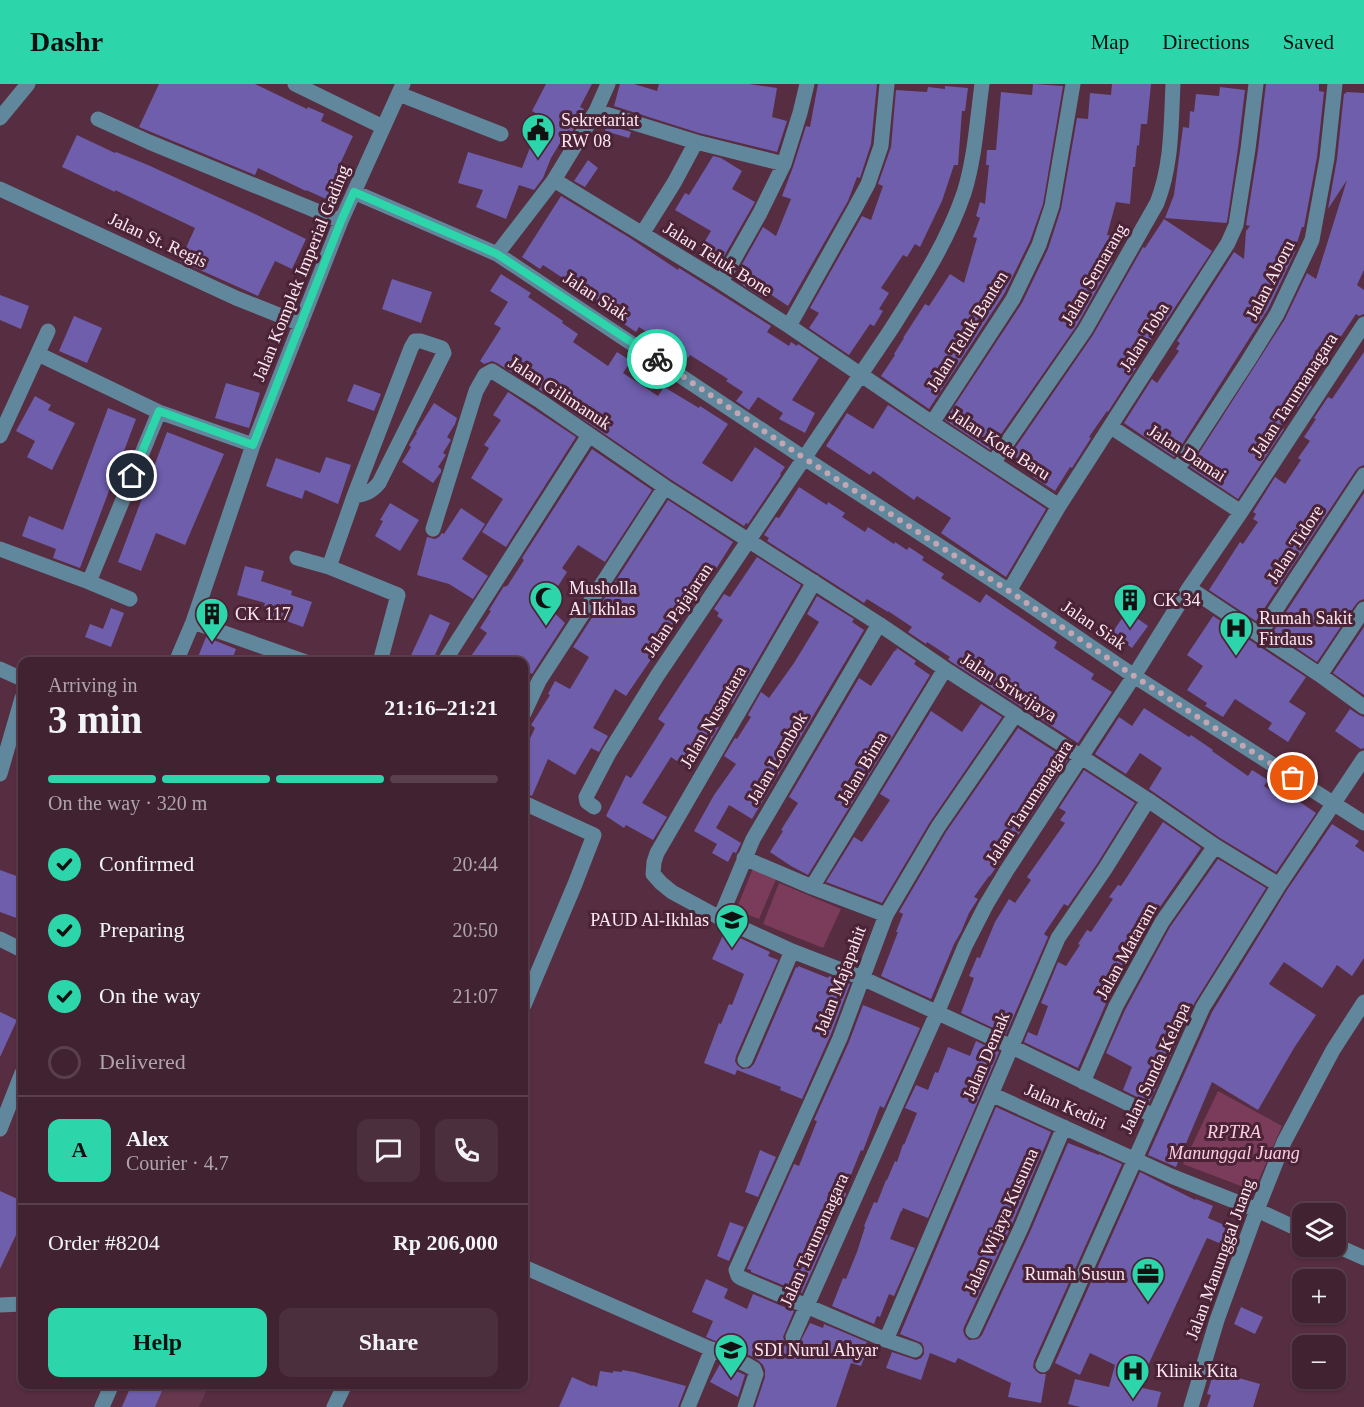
<!DOCTYPE html>
<meta charset="utf-8">
<style>
:root{--surface:#412231;--page:#4c2f3d;--text:#f1f3f6;--muted:#aea4ab;--line:#5a3f4d;--accent:#2dd5ab}
body{margin:0;font-family:Georgia,serif;background:var(--page);color:var(--text);height:100vh;display:flex;flex-direction:column;font-size:22px;white-space:nowrap}
*{box-sizing:border-box;margin:0}
p{font-size:20px;color:var(--muted)}
.icon{flex:none;width:33px;height:33px;fill:none;stroke:currentColor;stroke-width:2;stroke-linecap:round;stroke-linejoin:round}
.map{position:relative;flex:1;overflow:hidden}
.side{position:absolute;left:18px;top:573px;width:510px;height:732px;display:flex;flex-direction:column;background:var(--surface);border-radius:12px;box-shadow:0 2px 4px #0004,0 0 0 2px var(--line)}
.side>*{flex:none}
.controls{position:absolute;left:1292px;top:1119px;display:grid;gap:12px}
.controls a{display:grid;place-items:center;width:54px;height:54px;border-radius:12px;background:var(--surface);box-shadow:0 2px 4px #0004,0 0 0 2px var(--line);font-size:30px}
.pin{position:absolute;display:grid;place-items:center;width:51px;height:51px;color:#fff;margin:-26px;border:3px solid #fff;border-radius:50%;box-shadow:0 2px 6px #0007}
.courier{position:absolute;display:grid;place-items:center;width:60px;height:60px;margin:-30px;border:4px solid #2dd5ab;border-radius:50%;background:#fff;color:#222;box-shadow:0 2px 8px #0007}
.summary em{font-style:normal;font-weight:800}
.summary div{display:flex;flex-direction:column-reverse}
.summary{display:flex;align-items:center;justify-content:space-between;height:102px;padding:0 30px}
h1{font-size:39px;font-weight:800;line-height:45px}
.bar{display:grid;grid-template-columns:repeat(4,1fr);gap:9px 6px;align-content:center;height:72px;padding:0 30px}
.bar i{height:8px;border-radius:4px;background:var(--line)}
.bar .selected{background:var(--accent)}
.bar p{grid-column:span 4}
.line{display:flex;align-items:center;gap:15px;padding:0 30px;border-top:2px solid var(--line)}
.line div{flex:1}
.round{display:grid;place-items:center;flex:none;width:63px;height:63px;border-radius:12px;background:var(--page)}
ol{padding:0 30px;list-style:none}
li{display:flex;align-items:center;gap:18px;height:66px}
li p{margin-inline-start:auto}
li .icon{padding:6px;border-radius:50%;background:var(--accent);color:#111;stroke-width:4}
li:last-child{color:var(--muted)}
li i{width:33px;height:33px;border:3px solid var(--line);border-radius:50%}
.primary-button{display:flex;gap:12px;margin-top:auto;padding:12px 30px}
.primary-button a{flex:1;height:69px;border-radius:12px;background:var(--accent);color:#111;font-size:24px;font-weight:800;line-height:69px;text-align:center}
.primary-button a+a{background:var(--page);color:var(--text)}
header{display:flex;align-items:center;gap:36px;box-sizing:border-box;height:84px;padding:0 30px;background:var(--accent);color:#111}
header strong{font-size:28px}
nav{display:flex;gap:33px;margin-inline-start:auto;font-size:21px}
.map>svg:first-child{display:block}
</style>
<header>
<strong>Dashr</strong>
<nav><a>Map</a><a>Directions</a><a>Saved</a></nav>
</header>
<div class="map">
<svg width="1364" height="1323" viewBox="0 0 1364 1323">
<rect width="100%" height="100%" fill="#572d41"/>
<path fill="#67374e" d="M131,1301H209L199,1323H121Z"/>
<path fill="#7b3c5b" d="M754,782L777,793L759,835L736,826Z
M779,799L841,825L823,864L763,840Z
M1218,1007L1282,1042L1254,1107L1183,1080Z"/>
<path fill="#6e5eac" d="M159,0H255L307,25L308,23L324,30L321,37L353,52L339,82L342,83L326,115L306,106V107L258,84L255,91L139,43Z
M546,0H592L580,23L584,25L574,45L572,48L568,46L551,74L543,94L534,106L519,101L506,135L476,123L483,106L458,99L468,68L522,84L535,51L529,48L539,31L532,27Z
M620,0H634L657,7L659,0H749L777,4L772,33L787,37L777,68L699,49L614,22Z
M818,0H877L871,60L860,94L857,93L848,117L788,222L767,208L763,214L735,196L742,186L740,184L763,143L776,152L791,115L782,112L793,83L806,42L810,43Z
M1033,0L1063,2L1043,120L1030,157L1004,210L929,325L881,292L895,271L894,270L904,254H903L925,220L929,222L950,190L964,199L977,154L973,153L980,134L976,132L980,118L985,120L989,81H986L987,66H996L1001,8L1032,11Z
M1112,0H1151L1147,40H1141L1139,62L1137,61L1135,83H1133L1130,120L1116,118L1107,151L1115,153L1107,177L1112,178L1077,241L990,366L945,336L1022,219L1048,165L1061,125L1077,34L1088,35L1090,9L1111,11Z
M1266,0H1319V7L1324,8L1317,73L1304,143H1302L1295,165L1296,166L1268,225L1174,373L1124,339L1152,295L1157,299L1179,267L1176,265L1180,259L1177,257L1234,168L1244,175L1246,147L1250,142L1246,141L1258,66Z
M945,2L968,4L965,27H962L958,81H954L942,117L920,163L915,160L907,173L903,171L881,204L889,209L879,225L883,227L874,242L870,240L849,271L809,244L819,229L810,224L862,132L871,136L883,102L878,100L891,63L896,6L927,8L928,3L945,5Z
M1220,3L1245,6L1238,64L1227,138L1226,139L1165,134L1174,111L1183,43L1189,44L1190,27L1194,28L1196,10L1219,12Z
M1346,8L1364,9V186L1357,201L1364,206V230L1359,232L1356,230L1309,300L1312,302L1298,323L1295,321L1280,343L1284,345L1238,415L1190,383L1285,235L1307,189L1316,195L1347,96L1328,125L1337,75L1344,9L1346,10Z
M607,41L631,48L629,54L605,47Z
M77,51L115,69L116,68L148,81L257,131L306,155L292,185L275,177L258,212L180,177L195,144L115,106V108L62,83Z
M713,72L721,74L742,87L732,105L755,118L723,174L702,162L711,147L675,126L685,109L689,111Z
M588,76L598,84L585,103L574,97Z
M561,112L630,154L678,186L679,184L771,242L767,248L789,262L791,258L797,262L798,260L819,274L792,316L815,329L805,349L779,335L783,329L758,313L749,326L736,317L743,308L726,297L728,295L690,271L688,274L639,243L636,248L621,238L624,234L591,213L588,217L572,206L575,202L543,181L540,185L522,173Z
M1164,135L1212,167L1160,246L1158,245L1139,274L1140,275L1135,284H1136L1108,328L1107,327L1089,353L1091,354L1072,384L1070,383L1055,407L1033,393L1037,387L1011,370L1093,251L1143,163L1145,164Z
M501,190L531,209L528,213L563,237L562,239L578,250L573,258L608,282L617,268L631,277L623,289L658,312L664,303L699,324L700,322L728,340L702,379L732,398L755,363L785,383L780,390L781,391L748,440L746,439L744,442L670,395L545,309L497,279L492,277L484,280L480,277L501,244L494,240L508,218L490,207Z
M392,195L432,208L421,239L382,225Z
M0,211L29,222L21,245L0,236Z
M74,232L102,244L87,279L59,267Z
M1364,268V381L1359,383L1356,386L1256,537L1209,506L1240,458L1243,460L1258,438L1253,435L1256,430L1253,428L1275,393L1285,400L1301,376L1298,374L1310,357L1304,353L1316,335L1314,334L1328,313L1332,315Z
M226,299L260,309L249,344L215,334Z
M354,300L381,310L374,327L347,317Z
M508,308L576,353L506,463L482,448L503,415L471,394L489,364L484,361L501,336L493,331Z
M35,312L51,321L48,326L75,339L52,386L27,373L35,357L16,347Z
M434,319L457,334L455,340L447,353L451,356L443,369L446,371L438,383L441,385V388L433,399L402,378L411,363L409,361L417,349L416,348Z
M888,321L1046,425L1006,493L941,449L951,434L917,412L914,416L873,387L870,391L826,362L847,329L873,345Z
M108,324L136,335L80,484L53,474L56,465L22,452L29,432L63,446Z
M167,348L224,370L185,461L156,449L141,487L118,478Z
M592,365L652,406L605,478L578,461L562,484L567,488L546,521L565,539L532,590L524,585V578H467L487,549L480,544L491,527L489,526L504,502L505,503L508,501L524,476L522,474Z
M326,373L351,381L338,420L305,406L302,415L266,402L276,374L320,389Z
M799,403L827,421L828,418L845,429L842,433L865,448L868,443L894,460L895,458L907,466L909,463L924,473L922,476L944,490L941,494L980,519L986,510L1057,558L1054,564L1094,590L1091,595L1112,608L1078,659L950,577L948,575L950,573L927,558L926,560L908,548L912,543L888,527V528L867,515L864,519L767,457L769,454L764,451L776,433L779,434Z
M1364,409V515L1359,517L1356,520L1317,578L1273,548Z
M668,416L733,458L697,515L692,511L670,545L671,546L626,612L615,605L593,644L608,652L599,668L591,664L575,691L548,675L532,712L524,709V667L535,644L531,641L550,611L548,610L555,597L570,605L589,573L573,563Z
M390,419L419,436L400,467L375,452L383,437L380,436Z
M461,424L485,440L462,475L488,492L473,515L449,500L417,491L427,453L435,455L439,453L442,449L444,450Z
M757,473L801,501L732,620L726,616L711,638L719,643L705,666L704,665L690,686L671,673L642,719L667,733L653,756L626,741L624,744L606,732L626,691L631,694L665,640L658,635L723,536L717,532L719,529L714,525L724,510L730,513Z
M245,482L264,487L261,497L292,507L291,511L312,518L303,543L267,530L269,524L264,523L265,519L237,511Z
M817,512L854,535L852,538L864,546L752,735L729,721L716,744L741,759L736,769L733,768L728,778L712,769L717,760L694,747L714,711L736,680L724,672L735,654L737,655L751,633L748,631L761,608L769,614L794,579L819,538L807,530Z
M111,524L124,529L111,563L85,553L90,540L103,545Z
M1127,527L1148,542L1132,564L1112,549Z
M430,530L450,539L435,571L431,578H408Z
M1213,532L1306,593L1289,618L1306,629L1288,658L1268,645L1272,639L1235,615L1223,633L1205,622L1207,619L1187,606L1203,582L1187,571Z
M1364,543V611L1333,589Z
M206,553L236,565L231,578H196Z
M897,564L916,577L914,580L930,591L808,791L791,782L770,768L783,747L781,746L798,719L789,713L859,594L871,602L895,566L896,567Z
M981,620L1002,633L930,738L882,819L826,798L854,753L862,758L890,716L880,710L931,627L962,648Z
M1144,624L1189,653L1191,651L1213,666L1212,667L1248,692L1252,686L1268,696L1264,702L1287,718L1291,712L1316,729L1276,788L1220,754L1149,705L1162,684L1140,669L1126,690L1095,670L1119,633L1132,642Z
M1350,625L1359,631L1364,633V664L1361,665L1335,647Z
M1018,644L1068,676L1018,751L1016,750L1000,774L1002,775L990,792H989L974,813L978,815L969,829L961,848L954,860L931,915L881,892L898,848H896L903,830L899,828L946,748Z
M1084,686L1135,719L1097,780L1068,822L1064,820L1044,850L1048,853L1006,950L961,929L974,894L969,892L977,873L980,874L995,838L1009,815L1015,819L1031,796L1027,793L1065,739L1060,736L1066,728L1059,724Z
M1163,738L1201,764L1153,833L1107,917L1078,984L1024,958L1028,948L1037,952L1048,922L1041,919L1058,878L1066,882L1080,861L1078,860L1087,846L1091,848L1113,815L1109,813L1118,801L1121,802Z
M1332,740L1359,757L1355,762L1364,768V874L1352,892L1337,881L1322,904L1284,878L1269,900L1316,931L1294,964L1258,1026L1212,998L1176,1083L1148,1071L1212,928L1287,806Z
M1218,775L1266,804L1195,918L1149,1019L1123,1006L1132,983L1106,969L1125,926L1170,843Z
M0,786L22,794V836L0,828Z
M725,847L770,868L768,872L778,876L736,972L735,977L737,981L742,985L750,984L754,980L796,883L798,884V882L828,894L829,892L850,900L831,950L802,1015L780,1006L781,1003L737,986L735,991L704,979L719,939L721,940L729,920L732,921L744,890L712,875Z
M863,921L920,944L884,1024L880,1022L863,1067L861,1066L844,1108L846,1109V1110L840,1124L836,1123L826,1150L828,1151L802,1209L751,1188V1186L747,1185L794,1080L799,1082L817,1037L814,1036L849,958Z
M0,928L17,936L0,973Z
M976,957L999,968L928,1134L903,1124L902,1127H901L890,1155L915,1164L894,1212L889,1210L880,1233L877,1232L874,1240L832,1222L843,1194L846,1195L857,1168L865,1143L864,1142L874,1118L877,1119L886,1096H887L895,1077L897,1078L903,1060L904,1061L917,1029L905,1024L916,1001L928,1006L935,988L938,989L948,963L970,972Z
M996,1023L1051,1048L1012,1140L964,1243L963,1247L965,1252L969,1256L978,1255L982,1251L1030,1148L1068,1059L1099,1071V1070L1122,1080L1034,1277L1033,1283L1036,1287L1040,1290H1046L1041,1319L1008,1313L1011,1299L958,1274L955,1279L930,1269L921,1296L886,1284L892,1268L916,1276L921,1274L924,1270V1264L922,1259L900,1250Z
M760,1066L776,1073L758,1113L745,1108Z
M1140,1088L1195,1116L1196,1115L1213,1122L1208,1134L1238,1147L1231,1164L1207,1154L1138,1303L1161,1308L1157,1323H1080L1068,1320L1075,1295L1109,1303L1115,1281L1090,1269L1080,1291L1055,1279Z
M0,1107L22,1117V1155L16,1151L0,1185Z
M730,1138L744,1143L729,1177L717,1172Z
M706,1195L728,1205L724,1214L747,1225L753,1210L794,1227L783,1253L785,1258L790,1262L795,1263L799,1260L810,1239L823,1244L824,1240L867,1258L865,1261L869,1262L861,1282L851,1279L836,1323H755L765,1293V1286L763,1281L759,1277L751,1272L706,1253L713,1237L692,1228Z
M1241,1223L1263,1233L1255,1250L1234,1240Z
M720,1280L745,1291L738,1313L710,1298Z
M622,1286L634,1288L686,1302L678,1323H559L572,1293L592,1302L593,1301L597,1303L600,1287L613,1289V1287L622,1288Z
M1214,1287L1260,1300L1253,1323H1207L1211,1311L1207,1310Z
M132,1300H165L155,1323H122Z"/>
<g fill="none" stroke-linecap="round" stroke-linejoin="round">
<path stroke="#60879b" stroke-width="15" d="M295,0L383,43
M399,10L501,50
M596,27L696,58L784,80
M0,34L28,0
M98,35L149,58L341,137
M554,96L713,193L789,242L932,339L1059,422
M0,105L236,214L301,240
M354,108L497,170L804,374L1009,507L1134,592L1364,739
M642,150L674,99L696,58
M497,170L554,96L596,27L608,0
M721,198L760,129L784,80L800,29L807,0
M789,242L854,126L868,100L881,62L887,0
M38,270L159,328L253,361
M932,339L1013,215L1039,161L1052,122L1073,0
M1111,343L1241,428
M0,352L48,247
M993,379L1085,246L1157,119C1172,81 1171,41 1173,0
M1177,386L1248,277L1277,230L1312,156L1327,74L1335,0
M433,445L476,307L485,291L492,287L540,317L665,403L879,540L945,585L1148,716L1215,762L1279,801
M0,465L89,498L159,328
M297,474L329,483L398,511L380,578
M329,483L354,412L411,264L415,257H421L442,264L444,269L379,399C372,408 365,410 354,412
M89,498L130,515
M814,498L657,769L654,778L653,790L661,799L672,808L720,834L792,867L862,894L1012,963L1154,1032
M1189,504L1320,591L1364,623
M1009,507L1059,422L1228,159L1236,141L1248,65L1256,0
M193,538L306,578
M1259,551L1364,391
M176,578L193,538L253,361L341,137L403,0
M444,578L589,351
M0,585L22,595
M1320,591L1364,525
M524,629L539,597L665,403
M0,690L22,614
M524,719L594,751L575,800L524,921
M594,723L587,718L586,713L609,669L657,592L890,247C918,203 947,159 964,109C975,74 977,36 982,0
M744,774L812,803L886,831
M812,803L945,585
M720,834L753,755L879,540
M0,855L22,866
M745,976L792,867
M1083,998L1116,922L1162,838L1215,762
M991,1010L1171,1092L1257,1126L1302,1147
M0,1045L22,989
M1335,1161L1364,1174
M524,1183L747,1281L754,1285L756,1290L745,1323
M0,1221L22,1220
M973,1247L1021,1144L1064,1043
M793,1253L937,929L965,862L986,821L1007,786L1134,592L1189,504L1241,428L1364,240
M886,1256L1058,854L1105,785L1148,716
M915,1266L886,1256L741,1194L738,1192L736,1186L840,954L886,831L938,743L1015,631
M1043,1281L1203,923L1279,801L1364,674
M102,1323L112,1300
M334,1323L345,1300
M688,1323L712,1265
M1191,1323L1217,1236L1257,1126L1284,1058L1333,966L1364,918"/>
</g>
<g fill="none" stroke-linecap="round" stroke-linejoin="round">
<path stroke="#c3a6b3" stroke-width="6" stroke-dasharray="0 10.8" d="M657,275L804,374L1009,507L1134,592L1293,694"/>
<path stroke="#2dd5ab" stroke-width="8" d="M132,392L159,327L253,361L341,137L354,108L497,170L657,275"/>
</g>
<defs>
<g id="civic-pin" transform="scale(1.725)"><path d="M0 17L-7.5 6A9.5 9.5 0 1 1 7.5 6Z" fill="#2dd5ab" stroke="#4b2336"/><path d="M-.6-6.5H3V-4.5H.6V-3L4-1V1h2V6H-6V1h2V-1L-.6-3ZM-1.2 2.5V6h2.4V2.5Z" fill="#111"/></g>
<g id="mosque-pin" transform="scale(1.725)"><path d="M0 17L-7.5 6A9.5 9.5 0 1 1 7.5 6Z" fill="#2dd5ab" stroke="#4b2336"/><path d="M3.5-4.9A6 6 0 1 0 3.5 4.9A5 5 0 1 1 3.5-4.9Z" fill="#111"/></g>
<g id="building-pin" transform="scale(1.725)"><path d="M0 17L-7.5 6A9.5 9.5 0 1 1 7.5 6Z" fill="#2dd5ab" stroke="#4b2336"/><path d="M-4-6H4V6H1V3H-1V6H-4ZM-2.5-4.3h1.7v1.8h-1.7ZM.8-4.3h1.7v1.8H.8ZM-2.5-1h1.7V.8h-1.7ZM.8-1h1.7V.8H.8Z" fill="#111"/></g>
<g id="hospital-pin" transform="scale(1.725)"><path d="M0 17L-7.5 6A9.5 9.5 0 1 1 7.5 6Z" fill="#2dd5ab" stroke="#4b2336"/><path d="M-5-5h3v3.5h4V-5h3V5h-3V1.5h-4V5h-3Z" fill="#111"/></g>
<g id="school-pin" transform="scale(1.725)"><path d="M0 17L-7.5 6A9.5 9.5 0 1 1 7.5 6Z" fill="#2dd5ab" stroke="#4b2336"/><path d="M0-5L7-2L0 1L-7-2ZM-4 1L0 2.5L4 1V4Q0 6-4 4Z" fill="#111"/></g>
<g id="office-pin" transform="scale(1.725)"><path d="M0 17L-7.5 6A9.5 9.5 0 1 1 7.5 6Z" fill="#2dd5ab" stroke="#4b2336"/><path d="M-6-3h4V-5.5h4V-3h4V5H-6ZM-1-4.5V-3h2v-1.5ZM-6 0V1H6V0Z" fill="#111"/></g>
</defs>
<g fill-rule="evenodd">
<use href="#civic-pin" x="538" y="46"/>
<use href="#mosque-pin" x="546" y="514"/>
<use href="#building-pin" x="1130" y="516"/>
<use href="#building-pin" x="212" y="530"/>
<use href="#hospital-pin" x="1236" y="544"/>
<use href="#school-pin" x="732" y="836"/>
<use href="#office-pin" x="1148" y="1190"/>
<use href="#school-pin" x="731" y="1266"/>
<use href="#hospital-pin" x="1133" y="1287"/>
</g>
<g text-anchor="middle" stroke-width="6" stroke-linejoin="round" paint-order="stroke">
<g font-size="18" fill="#fde7f0" stroke="#4b2336" text-anchor="start">
<text x="561" y="42">Sekretariat<tspan x="561" dy="21">RW 08</tspan></text>
<text x="569" y="510">Musholla<tspan x="569" dy="21">Al Ikhlas</tspan></text>
<text x="1153" y="522">CK 34</text>
<text x="235" y="536">CK 117</text>
<text x="1259" y="540">Rumah Sakit<tspan x="1259" dy="21">Firdaus</tspan></text>
<text x="709" y="842" text-anchor="end">PAUD Al-Ikhlas</text>
<text x="1125" y="1196" text-anchor="end">Rumah Susun</text>
<text x="754" y="1272">SDI Nurul Ahyar</text>
<text x="1156" y="1293">Klinik Kita</text>
</g>
<g font-size="18" fill="#fde7f0" stroke="#4b2336">
<text transform="translate(158 156) rotate(25)" y="6">Jalan St. Regis</text>
<text transform="translate(718 175) rotate(32)" y="6">Jalan Teluk Bone</text>
<text transform="translate(301 189) rotate(-68)" y="6">Jalan Komplek Imperial Gading</text>
<text transform="translate(1094 190) rotate(-60)" y="6">Jalan Semarang</text>
<text transform="translate(1270 196) rotate(-63)" y="6">Jalan Aboru</text>
<text transform="translate(596 212) rotate(33)" y="6">Jalan Siak</text>
<text transform="translate(967 247) rotate(-58)" y="6">Jalan Teluk Banten</text>
<text transform="translate(1144 253) rotate(-58)" y="6">Jalan Toba</text>
<text transform="translate(560 309) rotate(33)" y="6">Jalan Gilimanuk</text>
<text transform="translate(1294 311) rotate(-57)" y="6">Jalan Tarumanagara</text>
<text transform="translate(1000 360) rotate(33)" y="6">Jalan Kota Baru</text>
<text transform="translate(1187 369) rotate(33)" y="6">Jalan Damai</text>
<text transform="translate(1295 460) rotate(-57)" y="6">Jalan Tidore</text>
<text transform="translate(678 526) rotate(-56)" y="6">Jalan Pajajaran</text>
<text transform="translate(1094 541) rotate(34)" y="6">Jalan Siak</text>
<text transform="translate(1009 603) rotate(33)" y="6">Jalan Sriwijaya</text>
<text transform="translate(713 633) rotate(-60)" y="6">Jalan Nusantara</text>
<text transform="translate(777 674) rotate(-60)" y="6">Jalan Lombok</text>
<text transform="translate(862 684) rotate(-59)" y="6">Jalan Bima</text>
<text transform="translate(1029 718) rotate(-57)" y="6">Jalan Tarumanagara</text>
<text transform="translate(1126 867) rotate(-61)" y="6">Jalan Mataram</text>
<text transform="translate(840 896) rotate(-69)" y="6">Jalan Majapahit</text>
<text transform="translate(986 972) rotate(-67)" y="6">Jalan Demak</text>
<text transform="translate(1155 984) rotate(-65)" y="6">Jalan Sunda Kelapa</text>
<text transform="translate(1066 1022) rotate(24)" y="6">Jalan Kediri</text>
<text transform="translate(1001 1137) rotate(-66)" y="6">Jalan Wijaya Kusuma</text>
<text transform="translate(814 1156) rotate(-66)" y="6">Jalan Tarumanagara</text>
<text transform="translate(1220 1175) rotate(-70)" y="6">Jalan Manunggal Juang</text>
</g>
<g font-size="18" font-style="italic" fill="#fdcde1" stroke="#4b2336">
<text x="1234" y="1054">RPTRA<tspan x="1234" dy="21">Manunggal Juang</tspan></text>
</g>
</g>
</svg>
<div class="controls">
<a><svg class="icon" aria-label="layers" viewBox="0 0 24 24"><path d="M12 4l9 5-9 5-9-5zM3 14l9 5 9-5"/></svg></a>
<a>+</a>
<a>−</a>
</div>
<div class="pin" style="left:1293px;top:694px;background:#ea580c"><svg class="icon" aria-label="bag" viewBox="0 0 24 24"><path d="M5 8h14l-1 12H6zM9 8a3 3 0 0 1 6 0"/></svg></div>
<div class="pin" style="left:132px;top:392px;background:#1f2937"><svg class="icon" aria-label="home" viewBox="0 0 24 24"><path d="M3 11l9-7 9 7M6 9v11h12V9"/></svg></div>
<div class="courier" style="left:657px;top:275px"><svg class="icon" aria-label="bike" viewBox="0 0 24 24"><circle cx="6" cy="16" r="4"/><circle cx="18" cy="16" r="4"/><path d="M6 16l4-8h5l3 8M10 8l3 8H6M13 5h3"/></svg></div>
<section class="side">
<div class="summary"><div><h1>3 min</h1><p>Arriving in</p></div><em>21:16–21:21</em></div>
<div class="bar"><i class="selected"></i><i class="selected"></i><i class="selected"></i><i></i><p>On the way · 320 m</p></div>
<ol>
<li><svg class="icon" aria-label="check" viewBox="0 0 24 24"><path d="M5 12l5 5 9-10"/></svg>Confirmed<p>20:44</p></li>
<li><svg class="icon" aria-label="check" viewBox="0 0 24 24"><path d="M5 12l5 5 9-10"/></svg>Preparing<p>20:50</p></li>
<li><svg class="icon" aria-label="check" viewBox="0 0 24 24"><path d="M5 12l5 5 9-10"/></svg>On the way<p>21:07</p></li>
<li><i></i>Delivered</li>
</ol>
<div class="line" style="height:108px"><b class="round" style="background:var(--accent);color:#111">A</b><div><b>Alex</b><p>Courier · 4.7</p></div><a class="round"><svg class="icon" aria-label="chat" viewBox="0 0 24 24"><path d="M4 5h16v11H9l-5 4z"/></svg></a><a class="round"><svg class="icon" aria-label="phone" viewBox="0 0 24 24"><path d="M5 4h4l2 5-3 2q2 4 5 5l2-3 5 2v4C11 20 4 13 5 4z"/></svg></a></div>
<div class="line" style="height:78px"><div>Order #8204</div><b>Rp 206,000</b></div>
<div class="primary-button"><a>Help</a><a>Share</a></div>
</section>
</div>
